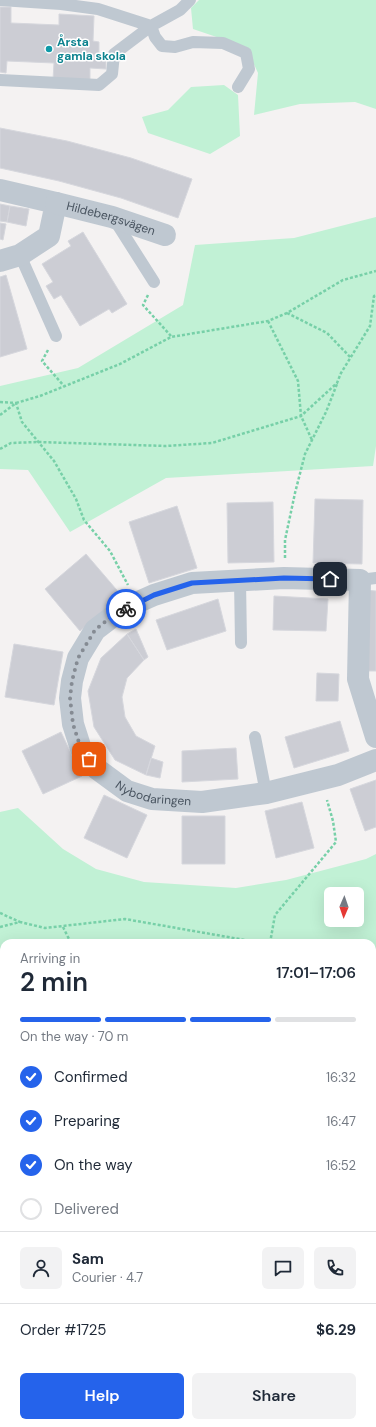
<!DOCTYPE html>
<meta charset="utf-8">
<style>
:root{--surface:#fff;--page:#f2f2f3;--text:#1f2937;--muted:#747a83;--line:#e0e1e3;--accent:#2563eb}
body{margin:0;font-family:"DM Sans",sans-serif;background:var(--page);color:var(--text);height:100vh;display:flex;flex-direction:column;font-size:15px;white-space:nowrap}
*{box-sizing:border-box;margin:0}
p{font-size:13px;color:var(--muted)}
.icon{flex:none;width:22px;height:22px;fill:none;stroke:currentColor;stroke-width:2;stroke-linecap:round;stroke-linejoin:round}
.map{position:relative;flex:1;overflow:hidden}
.details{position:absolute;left:0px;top:939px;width:376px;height:488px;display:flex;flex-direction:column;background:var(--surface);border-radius:12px 12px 0 0;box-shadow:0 4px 16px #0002}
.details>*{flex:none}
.needle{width:26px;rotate:182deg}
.tools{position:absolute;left:324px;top:887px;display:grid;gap:8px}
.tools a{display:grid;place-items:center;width:40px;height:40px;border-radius:6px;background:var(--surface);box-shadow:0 4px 16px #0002;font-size:20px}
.pin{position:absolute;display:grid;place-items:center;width:34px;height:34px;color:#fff;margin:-17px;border-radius:8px;box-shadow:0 2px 6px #0006}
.courier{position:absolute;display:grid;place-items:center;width:40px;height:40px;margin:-20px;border:3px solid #2563eb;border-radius:50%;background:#fff;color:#222;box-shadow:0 1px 5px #0007}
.head em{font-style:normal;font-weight:600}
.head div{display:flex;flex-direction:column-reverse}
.head{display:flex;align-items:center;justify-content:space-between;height:68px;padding:0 20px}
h1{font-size:26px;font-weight:600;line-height:30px}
.bar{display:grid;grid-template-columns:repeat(4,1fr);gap:6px 4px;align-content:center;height:48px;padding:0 20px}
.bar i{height:5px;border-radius:3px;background:var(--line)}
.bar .on{background:var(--accent)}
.bar p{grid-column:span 4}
.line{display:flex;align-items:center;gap:10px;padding:0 20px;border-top:1px solid var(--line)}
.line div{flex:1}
.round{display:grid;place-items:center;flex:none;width:42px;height:42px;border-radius:6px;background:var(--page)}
ol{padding:0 20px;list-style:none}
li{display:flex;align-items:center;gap:12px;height:44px}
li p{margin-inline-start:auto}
li .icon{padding:4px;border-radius:50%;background:var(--accent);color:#fff;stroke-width:4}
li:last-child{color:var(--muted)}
li i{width:22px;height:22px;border:2px solid var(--line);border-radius:50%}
.button{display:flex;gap:8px;margin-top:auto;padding:8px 20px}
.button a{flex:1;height:46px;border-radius:6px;background:var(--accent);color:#fff;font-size:16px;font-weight:600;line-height:46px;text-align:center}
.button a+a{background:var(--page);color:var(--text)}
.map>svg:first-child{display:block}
</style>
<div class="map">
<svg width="376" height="1427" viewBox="0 0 376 1427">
<rect width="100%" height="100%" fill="#f4f2f2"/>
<path fill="#c1f1d5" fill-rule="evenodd" d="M199,0H376V109L355,102L300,104L254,115L258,73L246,47L193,29L191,8Z
M224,85L238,95L240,136L210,154L148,133L142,117L168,110L191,87Z
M376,217V446L373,466L166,478L70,532L28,470L0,469V386L78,368L183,305L195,245L294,238Z
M18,808L63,849L96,869L144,882L236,888L286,880L366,859L376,854V1156L372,1157V943H4V1196L0,1197V812ZM331,894H357V920H331Z"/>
<path fill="#cccdd4" stroke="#d6d7dd" d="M0,7H11V23L59,25V14L94,16L93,41L99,42V56H106V69L90,68V82L53,80L54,63L7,61L6,73L0,72Z
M0,128L67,141L131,158L192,179L178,218L121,198L59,181L0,168Z
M0,204L10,206L7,222L0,221Z
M10,206L29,209L26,226L7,222Z
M0,223L6,224L3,240L0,239Z
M83,232L127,304L112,313L109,309L80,326L61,295L54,299L46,286L53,282L42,264L71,246L68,241Z
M6,275L27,349L0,357V277Z
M315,499L363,500L362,564L313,563Z
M273,502L274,562L228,563L227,503Z
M177,506L197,568L149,583L129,522Z
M86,554L122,596L80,631L45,589Z
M365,590L376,591V671H363Z
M274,596L328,599L326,631L273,630Z
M218,599L226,631L167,650L156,620Z
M136,629L148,657L144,660L127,634Z
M127,634L144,660L127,678L122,697L125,717L136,736L155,746L146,775L115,760L94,727L88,691L101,658Z
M14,644L63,652L54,705L5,697Z
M317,673L339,674L338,701H316Z
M340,721L349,751L294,768L285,737Z
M61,732L82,776L43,794L22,751Z
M236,748L238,779L182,782V751Z
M151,758L163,762L160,778L146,775Z
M376,780V827L365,831L350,789Z
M104,795L147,815L127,858L84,838Z
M302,802L314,848L276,858L265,811Z
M182,816H225V864H182Z
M0,1221H4V1250L0,1251Z
M372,1274H376V1314H372Z
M4,1327V1366L0,1367V1328Z
M372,1369H376V1427H348L346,1423H372Z
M4,1417V1423H52L53,1427H0V1418Z
M98,1423H181L159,1427H99Z
M194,1423H240L241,1427H201Z"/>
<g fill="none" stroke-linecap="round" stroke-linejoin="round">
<path stroke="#77d0a8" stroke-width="2.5" stroke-dasharray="3 2" stroke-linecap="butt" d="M148,295L143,305L171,336
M287,313L327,333L351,358
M268,321L298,381L301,416L312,440
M48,350L42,361L64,386
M0,402L16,403L22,422L54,461L76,499L84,520L110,551L128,585
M0,415L16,403L40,396L120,364L171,337L268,321L287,313L343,280L376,271
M0,449L11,443L38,442L166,446L212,443L301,416L337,383L341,373L370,326L374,296L376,295
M285,558V540L295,493L305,454L326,412L337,384
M0,913L20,922
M0,927L20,922L45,928L125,919L262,943
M63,927L71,943
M270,943L275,915L336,842L333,821L327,800
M372,954H376
M372,1018L376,1013
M372,1026L376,1031
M0,1310L4,1309"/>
<path stroke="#bfc8d1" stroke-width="12" d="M0,0L61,4L98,9L151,26
M190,0L180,10L151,26L155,37L162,46L175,47L193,42L223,43L246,53L249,69L238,87
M0,80L99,85L112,74L114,54L151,26
M114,219L154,282
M20,255L56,336
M240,580L241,643
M360,580L376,578
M255,737L266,793
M326,1423V1427"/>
<g stroke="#bfc8d1" stroke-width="22">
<path d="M0,190L56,203L49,236L20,255L0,261"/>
<path id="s1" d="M56,203L112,217L165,235"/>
<path id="s2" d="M376,737L358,679L360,580L284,578L192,583L154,595L136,603L112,617L95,630L78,658L72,681L70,698L73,724L81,749L97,769L127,791L152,799L202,802L266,793L338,775L376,760"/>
<path d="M372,1343H376"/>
<path d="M0,1394L4,1393"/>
<path d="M75,1423L76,1427"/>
<path d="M258,1423L259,1427"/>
</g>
<path stroke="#b4b6bc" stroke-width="1" d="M284,1423L285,1427
M298,1423L299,1427"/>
</g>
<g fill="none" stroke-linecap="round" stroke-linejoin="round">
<path stroke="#858b93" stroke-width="4" stroke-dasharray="0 7.2" d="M89,759L81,749L73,724L70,698L72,681L78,658L95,630L112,616L126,609"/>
<path stroke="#2563eb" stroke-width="5" d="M126,609L154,595L192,583L284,578L330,579"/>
</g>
<circle fill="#0f9aa8" stroke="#fff" stroke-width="1.5" cx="49" cy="49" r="4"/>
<g text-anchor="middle" stroke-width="3" stroke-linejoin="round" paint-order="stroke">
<g font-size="12" font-weight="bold" fill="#0d838f" stroke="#fff" text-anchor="start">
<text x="57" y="46">Årsta<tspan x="57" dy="14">gamla skola</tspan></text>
</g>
<g font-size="12" fill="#495460" stroke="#fff">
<text dy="4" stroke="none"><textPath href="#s1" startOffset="57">Hildebergsvägen</textPath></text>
<text dy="4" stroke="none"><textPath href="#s2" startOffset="652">Nybodaringen</textPath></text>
</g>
</g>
</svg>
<div class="tools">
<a><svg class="needle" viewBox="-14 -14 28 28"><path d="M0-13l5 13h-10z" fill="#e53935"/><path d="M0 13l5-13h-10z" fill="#747a83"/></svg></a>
</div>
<div class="pin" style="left:89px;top:759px;background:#ea580c"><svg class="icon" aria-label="bag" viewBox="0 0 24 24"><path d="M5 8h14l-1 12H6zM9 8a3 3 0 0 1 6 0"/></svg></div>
<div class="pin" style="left:330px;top:579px;background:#1f2937"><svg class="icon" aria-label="home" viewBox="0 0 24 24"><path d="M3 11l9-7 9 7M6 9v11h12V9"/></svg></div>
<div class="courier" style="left:126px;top:609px"><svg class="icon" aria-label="bike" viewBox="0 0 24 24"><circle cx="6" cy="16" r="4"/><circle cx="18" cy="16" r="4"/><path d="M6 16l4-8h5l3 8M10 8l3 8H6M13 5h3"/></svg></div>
<section class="details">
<div class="head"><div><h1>2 min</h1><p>Arriving in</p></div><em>17:01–17:06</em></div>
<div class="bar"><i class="on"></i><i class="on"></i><i class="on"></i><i></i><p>On the way · 70 m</p></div>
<ol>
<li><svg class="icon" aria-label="check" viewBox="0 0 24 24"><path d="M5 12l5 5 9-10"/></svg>Confirmed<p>16:32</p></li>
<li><svg class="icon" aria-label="check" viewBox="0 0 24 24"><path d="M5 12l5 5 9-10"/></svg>Preparing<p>16:47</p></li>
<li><svg class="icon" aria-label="check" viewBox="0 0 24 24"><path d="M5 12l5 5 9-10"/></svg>On the way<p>16:52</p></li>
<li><i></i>Delivered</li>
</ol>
<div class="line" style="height:72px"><a class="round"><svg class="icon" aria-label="person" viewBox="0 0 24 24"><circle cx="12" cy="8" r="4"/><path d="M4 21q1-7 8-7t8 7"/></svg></a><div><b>Sam</b><p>Courier · 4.7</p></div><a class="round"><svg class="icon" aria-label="chat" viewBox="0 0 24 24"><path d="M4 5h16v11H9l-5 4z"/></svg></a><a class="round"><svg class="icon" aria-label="phone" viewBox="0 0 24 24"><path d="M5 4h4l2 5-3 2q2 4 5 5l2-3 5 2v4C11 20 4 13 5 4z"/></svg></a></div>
<div class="line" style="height:52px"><div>Order #1725</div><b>$6.29</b></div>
<div class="button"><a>Help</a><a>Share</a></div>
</section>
</div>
